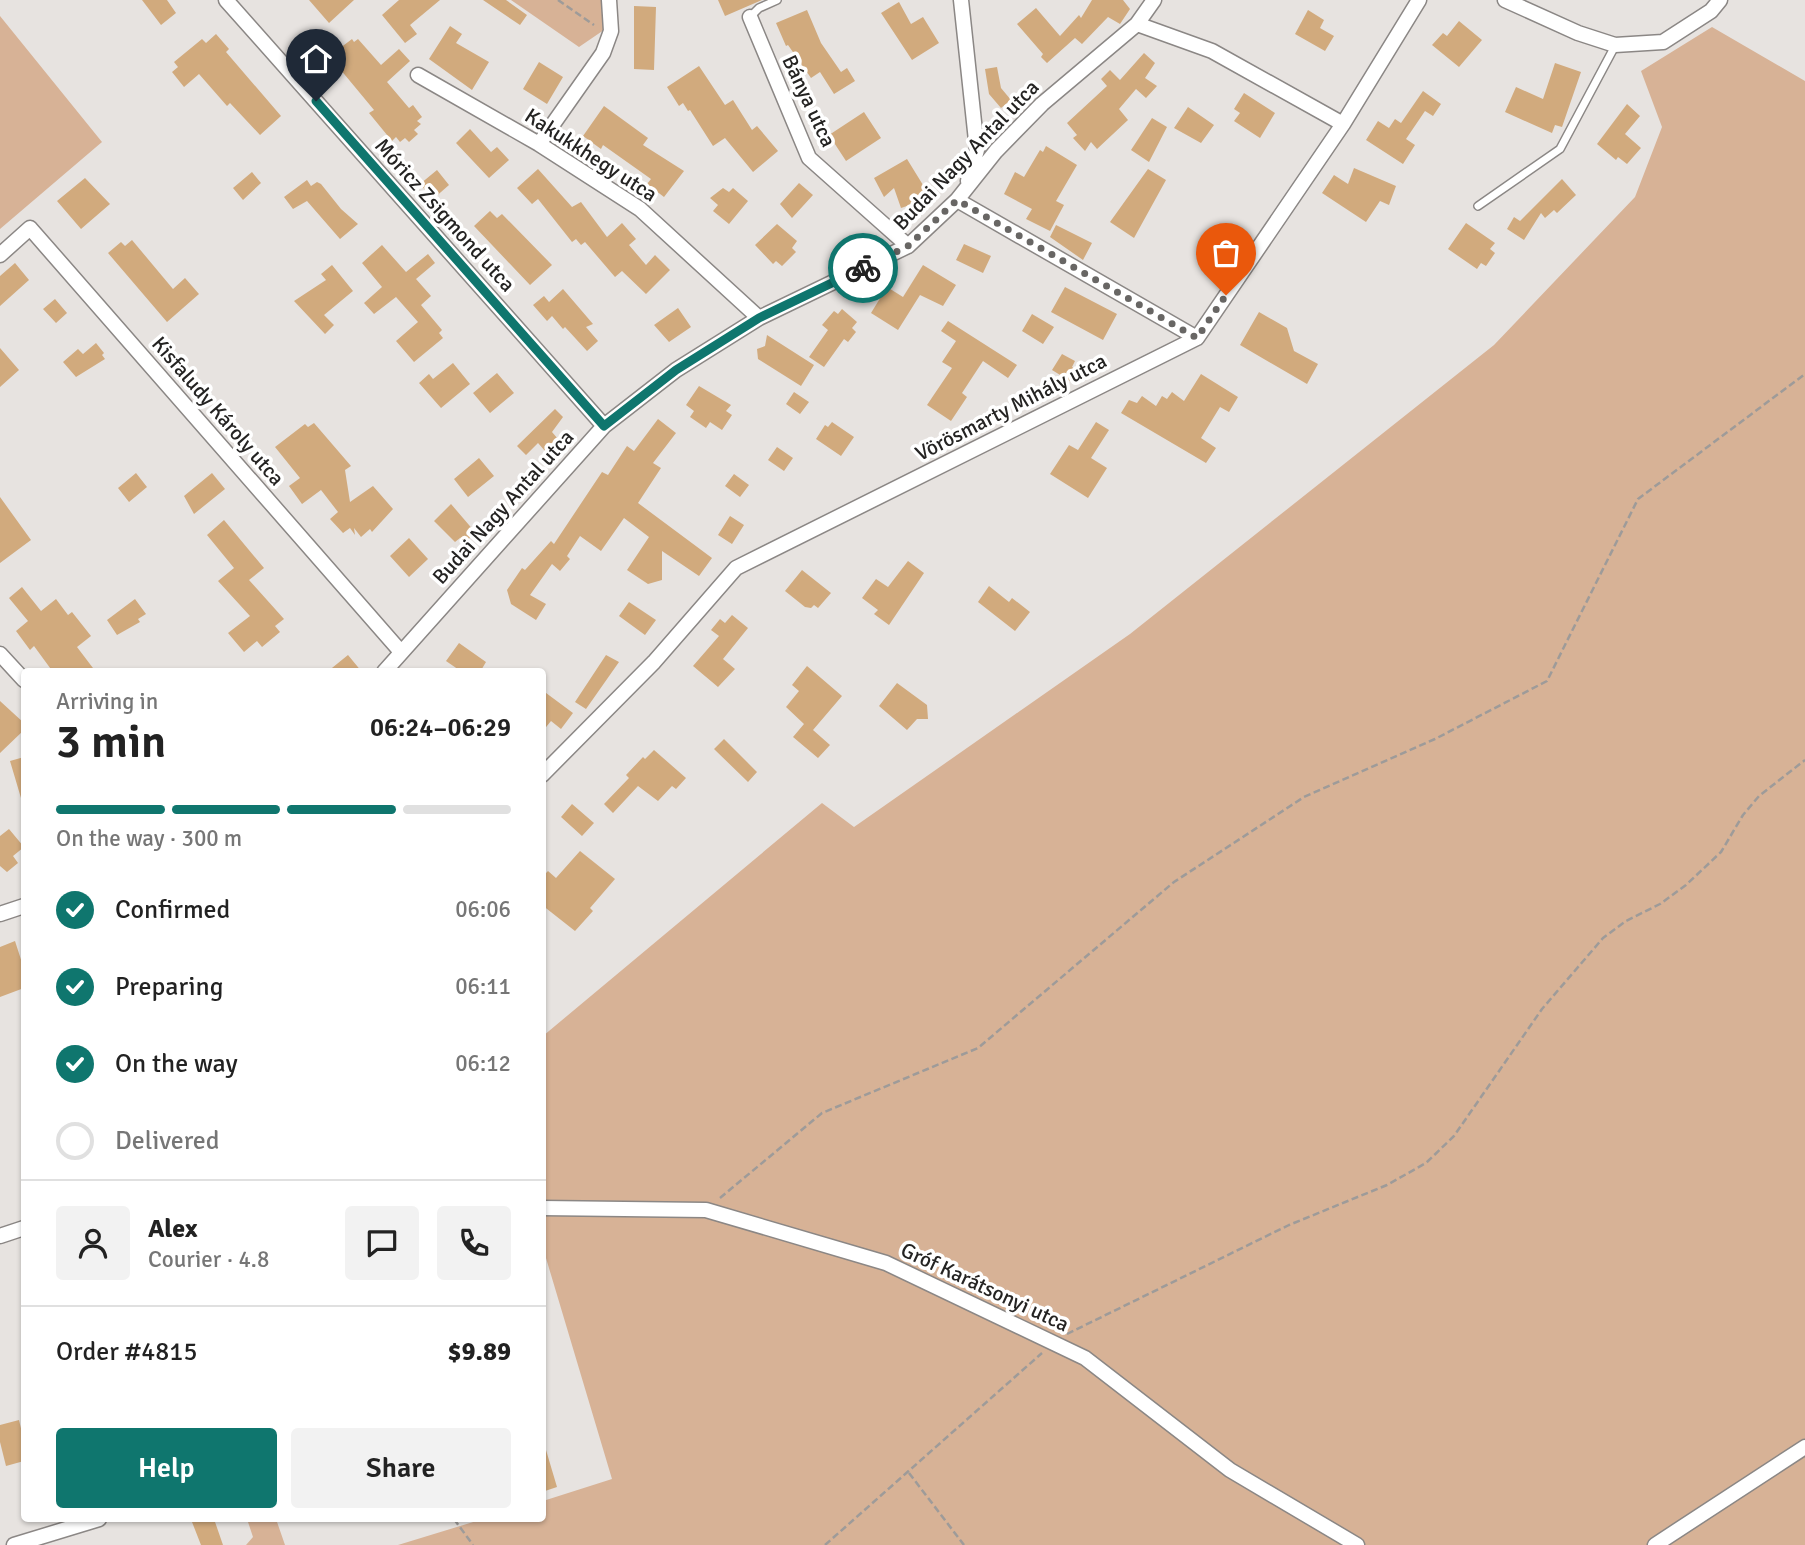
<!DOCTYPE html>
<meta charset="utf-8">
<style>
:root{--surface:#fff;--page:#f2f2f2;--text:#222;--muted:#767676;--line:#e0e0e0;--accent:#0f766e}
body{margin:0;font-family:Signika,sans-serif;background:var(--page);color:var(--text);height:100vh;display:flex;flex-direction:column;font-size:26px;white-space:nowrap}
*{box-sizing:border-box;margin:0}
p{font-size:23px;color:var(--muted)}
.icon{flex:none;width:38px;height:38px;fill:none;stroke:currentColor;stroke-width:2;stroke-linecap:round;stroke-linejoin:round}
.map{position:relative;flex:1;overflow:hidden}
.drawer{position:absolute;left:21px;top:668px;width:525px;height:854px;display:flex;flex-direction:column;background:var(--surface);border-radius:7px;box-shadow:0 2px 5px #0004}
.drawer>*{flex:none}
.pin{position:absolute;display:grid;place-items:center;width:60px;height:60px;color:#fff;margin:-72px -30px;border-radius:50% 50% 50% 0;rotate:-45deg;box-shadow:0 0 7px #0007}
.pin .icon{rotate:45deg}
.courier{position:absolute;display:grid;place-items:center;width:70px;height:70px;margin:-35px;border:5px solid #0f766e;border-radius:50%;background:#fff;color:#222;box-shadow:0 2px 9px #0007}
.head em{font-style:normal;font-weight:600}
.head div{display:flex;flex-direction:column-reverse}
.head{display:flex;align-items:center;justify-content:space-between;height:119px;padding:0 35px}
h1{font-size:46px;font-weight:600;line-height:52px}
.bar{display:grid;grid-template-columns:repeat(4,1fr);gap:10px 7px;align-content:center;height:84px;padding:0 35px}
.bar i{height:9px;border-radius:5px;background:var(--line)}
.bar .current{background:var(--accent)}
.bar p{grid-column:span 4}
.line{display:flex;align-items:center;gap:18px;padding:0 35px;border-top:2px solid var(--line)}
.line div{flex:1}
.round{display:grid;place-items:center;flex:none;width:74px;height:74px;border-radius:7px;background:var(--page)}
ol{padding:0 35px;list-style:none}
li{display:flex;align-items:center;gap:21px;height:77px}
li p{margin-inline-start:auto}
li .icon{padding:7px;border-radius:50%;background:var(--accent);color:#fff;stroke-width:4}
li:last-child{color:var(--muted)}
li i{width:38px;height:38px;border:4px solid var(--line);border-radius:50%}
.cta{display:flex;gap:14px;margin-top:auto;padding:14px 35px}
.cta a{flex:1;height:80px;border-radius:7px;background:var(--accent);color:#fff;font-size:28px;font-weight:600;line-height:80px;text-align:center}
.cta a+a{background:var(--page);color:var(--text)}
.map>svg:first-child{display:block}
</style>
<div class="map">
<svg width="1805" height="1545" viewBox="0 0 1805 1545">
<rect width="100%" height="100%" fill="#e7e3e0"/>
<path fill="#d7b296" d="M511,0H617V21L579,47Z
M0,16L102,142L0,229Z
M1712,27L1805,81V1545H398L483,1519H542L543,1501L612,1479L543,1248V1036L822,803L854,827L1130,634L1494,345L1635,197L1662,127L1641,71Z
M247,1519H276L285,1545H246L253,1537Z"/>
<path fill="#d1aa7d" d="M142,0H167L176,13L161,25Z
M309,0H354L329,23Z
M399,0H440L410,25L417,34L405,43L382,15Z
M483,0H506L527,15L520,25Z
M718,0H762L725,16Z
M1092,0H1123L1130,9L1120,24L1108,17L1082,44L1075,38L1047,63L1041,57L1043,54L1017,24L1036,8L1060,36L1079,15L1081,18Z
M899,2L911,24L923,17L939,43L912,60L881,13Z
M634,6L656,7L654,70L634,69Z
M807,10L821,43L841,72L847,68L855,81L834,94L820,72L811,78L788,45L786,46L776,23Z
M1308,10L1324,20L1320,28L1334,36L1325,51L1295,34Z
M1459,21L1482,40L1459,67L1432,45L1443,33L1447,36Z
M450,26L462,34L456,43L489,62L472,90L429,59Z
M216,34L229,49L226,52L281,116L260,135L230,103L227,106L199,74L184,87L172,72L178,67L174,62L202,39L206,43Z
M352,39L354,42L358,39L381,65L399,49L410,61L387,82L409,108L413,105L422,117L417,121L421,124L414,130L418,134L409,142L405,138L400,142L396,137L392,141L369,113L374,110L340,69L334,74L323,61Z
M1144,53L1155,63L1145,78L1157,86L1146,98L1136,89L1119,109L1128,120L1097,149L1091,142L1085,151L1073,138L1077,135L1067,123L1107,86L1101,79L1110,70L1120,80Z
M539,62L563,77L547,104L523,89Z
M1555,63L1581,72L1562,127L1555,125L1552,133L1505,112L1516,87L1543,99Z
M699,66L725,105L733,100L752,130L757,126L778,151L753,172L725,138L713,146L690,110L688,111L683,103L679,106L667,87Z
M997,67L1001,88L1011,100L1001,108L989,94L985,69Z
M1423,91L1441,104L1433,116L1425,111L1406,139L1415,145L1403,164L1366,140L1378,121L1389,128L1395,119L1401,123Z
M1244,93L1275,113L1260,138L1234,121L1240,113L1234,109Z
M1627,104L1640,116L1625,134L1641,148L1627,164L1618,157L1616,160L1597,144Z
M604,106L648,138L643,145L684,171L664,197L647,184L651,179L603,145L601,149L583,136Z
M1188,107L1214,125L1201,143L1174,128Z
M864,112L881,138L846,161L829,135Z
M1152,118L1167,127L1149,162L1131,150Z
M470,129L491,152L497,147L509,160L489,178L456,143Z
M1046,146L1077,165L1056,201L1064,205L1050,231L1026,219L1032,209L1004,194L1015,172L1024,177L1040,150L1043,152Z
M907,159L931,198L901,208L894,188L884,197L874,178Z
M1354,168L1396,186L1389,205L1380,201L1366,222L1322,193L1334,175L1348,184Z
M538,169L572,207L581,202L607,237L622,223L636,239L629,245L646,265L655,255L670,270L646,294L622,271L615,277L585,242L581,245L576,239L572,242L538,199L532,204L517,188Z
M1148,169L1166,180L1134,238L1110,222Z
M437,170L449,185L433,199L420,184Z
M252,172L261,183L243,200L233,188Z
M85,178L110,204L81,229L57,201Z
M1562,179L1576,195L1557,213L1554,210L1545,218L1541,213L1524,240L1507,229L1514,217L1520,221Z
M307,180L311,186L317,182L321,184L341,209L358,224L340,239L307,201L293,209L284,197Z
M799,183L813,195L792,218L780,204Z
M723,188L729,192L733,188L748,201L729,224L713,211L718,205L710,198Z
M490,211L497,218L502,214L552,265L530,285L474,226Z
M1466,223L1495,243L1490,249L1495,253L1486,266L1481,263L1477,269L1448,249Z
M777,224L797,241L792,248L796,252L782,266L776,261L773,264L755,245Z
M1056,225L1092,243L1083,260L1050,237Z
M132,240L173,289L185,278L199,294L167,322L108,253L121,242L125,246Z
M964,244L991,256L983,273L956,260Z
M382,245L406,272L428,254L435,263L416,279L431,296L421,305L442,330L439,333L443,338L414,362L396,341L418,322L396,297L374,314L364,303L382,287L362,263Z
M15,263L29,280L0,306V276Z
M332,265L353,291L324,315L334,325L325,334L294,301L326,280L321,274Z
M923,265L956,285L943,306L920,295L898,330L871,313L887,287L903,297Z
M1065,287L1117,314L1103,340L1051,312Z
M563,289L593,324L586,327L598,341L587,351L565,327L563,329L552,316L547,321L533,305L544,296L549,302Z
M55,299L67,313L56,323L43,309Z
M678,308L691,327L669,342L654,325Z
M842,309L857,322L852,328L856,332L848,342L844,339L824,367L809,357L828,330L822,325L834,311L838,314Z
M1259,312L1287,328L1294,351L1318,364L1307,384L1240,345Z
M1032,314L1054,327L1043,344L1022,331Z
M948,321L1017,365L1008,378L983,361L962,393L967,397L951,421L927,405L952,368L942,362L956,341L941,331Z
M767,335L814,365L801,386L758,359L757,349L765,346Z
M96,343L104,353L102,355L105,359L76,377L63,362L78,349L83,354Z
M0,348L19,370L0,387Z
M1062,354L1075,361L1072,367L1077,370L1070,381L1052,370Z
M453,363L470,384L441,408L419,383L429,374L433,379Z
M497,373L514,393L490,413L473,393Z
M1201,374L1238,397L1229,412L1220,407L1201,438L1216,448L1206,463L1121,413L1129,400L1137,403L1142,396L1156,406L1162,396L1167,399L1172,392L1184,401Z
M699,386L731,405L726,411L732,415L722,430L710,422L706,428L690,417L694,411L686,405Z
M794,392L809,402L800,414L786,404Z
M555,409L563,417L552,432L558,439L545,451L538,443L526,455L517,446Z
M658,419L676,433L653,463L661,468L638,503L712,558L699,576L662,551V580L648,584L627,570L649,537L624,518L601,551L580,536L567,556L570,559L560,571L552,564L530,595L546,604L536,620L511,604L507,590L522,568L525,570L551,541L554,544L602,472L608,475L627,446L634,451Z
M832,422L854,437L841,456L816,439L825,425L828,427Z
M1096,422L1109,430L1091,458L1107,468L1088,498L1050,474L1069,445L1078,450Z
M314,423L351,466L345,470L350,502L373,486L393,509L372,532L370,529L361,537L354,528L355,535L350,528L343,533L330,519L338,512L321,490L302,504L289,486L300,478L275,447L305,424L308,427Z
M777,447L793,458L784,471L768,460Z
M479,458L494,476L468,497L454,479Z
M136,473L147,487L129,502L118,488Z
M212,473L225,489L194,514L184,496Z
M734,474L749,485L740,497L725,486Z
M0,497L31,540L0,563Z
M451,504L475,532L465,543L460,538L455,542L434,521Z
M730,516L744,525L732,544L718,535Z
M224,520L264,568L249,580L284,619L275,626L280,632L262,647L257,641L244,652L228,633L250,616L218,581L234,568L207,535Z
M409,538L428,559L409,577L390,556Z
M908,561L924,573L889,625L874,614L878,610L862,598L876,579L888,587Z
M802,570L831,593L818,608L814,605L811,608L805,607L785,591Z
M989,586L1009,602L1012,598L1030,612L1015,631L978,602Z
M22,587L41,611L56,599L68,615L72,612L91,636L77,647L96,672H53L34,646L30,650L16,631L28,621L9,598Z
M135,599L146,614L138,619L140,622L117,635L107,620Z
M629,602L656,620L645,635L619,616Z
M732,615L748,628L723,659L735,669L718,687L693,666L719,636L711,630L720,619L725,623Z
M459,643L486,662L480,672H462L446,661Z
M348,655L362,672H327Z
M606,655L619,662L586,709L575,702Z
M807,666L842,696L813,730L830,745L818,758L793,737L804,724L786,707L799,691L792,685Z
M897,683L927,705L928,719H917L907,730L879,706Z
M542,690L573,713L561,729L551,721L542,732Z
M0,701L24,723V730L0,753Z
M724,739L757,772L748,782L714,749Z
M654,750L686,778L676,789L672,786L658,801L638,786L613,813L604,804L629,778L626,775L643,757L645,759Z
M24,757V797L21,798L10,761Z
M572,804L594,823L582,836L561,817Z
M9,829L24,847L13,856L18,863L7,872L0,866V836Z
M580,851L615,879L590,908L593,911L575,931L542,905V877L548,871L556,878Z
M15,941L24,969V988L0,997V947Z
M19,1420L24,1441V1461L6,1466L0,1442V1425Z
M542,1450H546L557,1487L542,1492Z
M200,1519H214L223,1545H201L192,1522Z"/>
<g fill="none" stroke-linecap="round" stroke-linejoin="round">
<g stroke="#8b8785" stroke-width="10">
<path id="service" d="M750,17L759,8L777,0
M1478,206L1560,149L1615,46"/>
</g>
<g stroke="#8b8785" stroke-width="17">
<path id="minor" d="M226,0L604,426
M961,0L977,150L968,181
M1505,0L1578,33L1615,45L1663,42L1711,11L1720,0
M750,17L809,158L908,246
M1137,24L1212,51L1343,124
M418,75L539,144L640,209L759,318
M539,144L603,53L611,31L609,0
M957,200L1197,338
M0,255L30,228L401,652
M0,654L24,680
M384,672L604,426L676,370L759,318L908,246L957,200L996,151L1042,104L1137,24L1154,0
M542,775L654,662L736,568L1197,338L1343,124L1419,0
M0,914L24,906
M542,1208L706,1210L886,1263L1085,1358L1230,1470L1357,1545
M0,1236L24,1228
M14,1545L99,1519
M1655,1545L1805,1447"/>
</g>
<path stroke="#9e9b99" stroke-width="2.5" stroke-dasharray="7 3.5" stroke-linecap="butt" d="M558,0L594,25
M720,1198L822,1113L978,1048L1174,882L1304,797L1435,739L1547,681L1638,499L1805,374
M1067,1334L1289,1225L1387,1185L1426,1163L1454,1136L1542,1009L1603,938L1626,921L1660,904L1686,885L1721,852L1743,815L1759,796L1805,760
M909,1473L964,1545
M454,1519L473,1545
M825,1545L1042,1353"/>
<use href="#service" stroke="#fff" stroke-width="7"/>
<use href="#minor" stroke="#fff" stroke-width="14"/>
</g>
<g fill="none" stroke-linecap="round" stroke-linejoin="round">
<path stroke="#686664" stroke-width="7" stroke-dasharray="0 12.6" d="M863,268L908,246L957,200L1197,338L1226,295"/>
<path stroke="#0f766e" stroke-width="9" d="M316,101L604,426L676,370L759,318L863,268"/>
</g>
<g text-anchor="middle" stroke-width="7" stroke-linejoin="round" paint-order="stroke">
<g font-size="21" fill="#242322" stroke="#fff">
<text transform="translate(809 101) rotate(65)" y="7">Bánya utca</text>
<text transform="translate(591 155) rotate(33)" y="7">Kakukkhegy utca</text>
<text transform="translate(966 155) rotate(-46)" y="7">Budai Nagy Antal utca</text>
<text transform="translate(445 215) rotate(48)" y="7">Móricz Zsigmond utca</text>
<text transform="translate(1011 407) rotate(-27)" y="7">Vörösmarty Mihály utca</text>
<text transform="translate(218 411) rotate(49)" y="7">Kisfaludy Károly utca</text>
<text transform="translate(503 507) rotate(-48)" y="7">Budai Nagy Antal utca</text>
<text transform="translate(985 1287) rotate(25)" y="7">Gróf Karátsonyi utca</text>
</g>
</g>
</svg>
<div class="pin" style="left:1226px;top:295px;background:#ea580c"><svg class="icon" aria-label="bag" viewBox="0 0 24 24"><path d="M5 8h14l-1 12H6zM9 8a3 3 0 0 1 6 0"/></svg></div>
<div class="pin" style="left:316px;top:101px;background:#1f2937"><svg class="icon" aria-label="home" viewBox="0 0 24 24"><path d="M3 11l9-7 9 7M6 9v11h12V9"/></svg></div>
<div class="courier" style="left:863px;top:268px"><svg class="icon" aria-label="bike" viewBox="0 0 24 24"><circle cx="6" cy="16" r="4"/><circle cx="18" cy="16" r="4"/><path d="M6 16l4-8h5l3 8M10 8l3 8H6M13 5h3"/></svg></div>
<section class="drawer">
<div class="head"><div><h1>3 min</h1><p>Arriving in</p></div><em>06:24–06:29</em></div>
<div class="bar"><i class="current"></i><i class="current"></i><i class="current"></i><i></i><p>On the way · 300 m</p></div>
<ol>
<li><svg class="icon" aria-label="check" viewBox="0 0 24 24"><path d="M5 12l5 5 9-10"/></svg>Confirmed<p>06:06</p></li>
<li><svg class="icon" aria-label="check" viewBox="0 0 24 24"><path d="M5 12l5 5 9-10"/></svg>Preparing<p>06:11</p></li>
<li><svg class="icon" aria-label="check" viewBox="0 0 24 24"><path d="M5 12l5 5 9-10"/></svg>On the way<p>06:12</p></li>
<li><i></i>Delivered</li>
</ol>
<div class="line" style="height:126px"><a class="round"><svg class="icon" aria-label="person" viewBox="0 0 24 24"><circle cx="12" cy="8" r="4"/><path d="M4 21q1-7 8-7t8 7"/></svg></a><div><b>Alex</b><p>Courier · 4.8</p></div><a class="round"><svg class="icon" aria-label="chat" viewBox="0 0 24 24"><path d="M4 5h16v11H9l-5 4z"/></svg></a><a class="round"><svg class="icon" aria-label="phone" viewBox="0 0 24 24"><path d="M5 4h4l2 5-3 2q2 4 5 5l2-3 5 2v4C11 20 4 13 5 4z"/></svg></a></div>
<div class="line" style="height:91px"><div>Order #4815</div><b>$9.89</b></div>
<div class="cta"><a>Help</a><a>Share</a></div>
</section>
</div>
